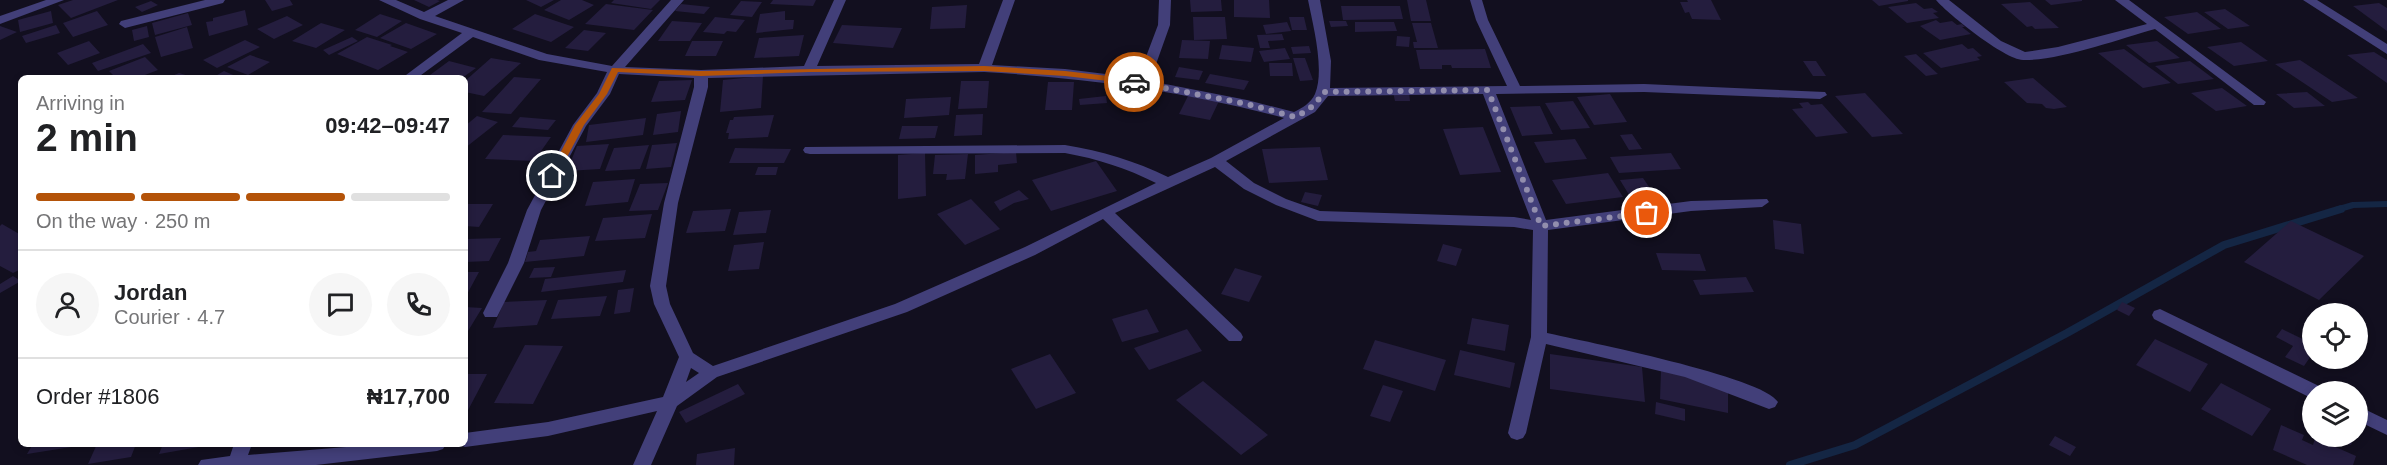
<!DOCTYPE html>
<meta charset="utf-8">
<style>
:root{--surface:#fff;--page:#f6f6f6;--text:#202124;--muted:#757577;--line:#e0e0e0;--accent:#b45309}
body{margin:0;font-family:Arial,sans-serif;background:var(--page);color:var(--text);height:100vh;display:flex;flex-direction:column;font-size:22px;white-space:nowrap}
*{box-sizing:border-box;margin:0}
p{font-size:20px;color:var(--muted)}
.icon{flex:none;width:33px;height:33px;fill:none;stroke:currentColor;stroke-width:2;stroke-linecap:round;stroke-linejoin:round}
.map{position:relative;flex:1;overflow:hidden}
.panel{position:absolute;left:18px;top:75px;width:450px;height:372px;display:flex;flex-direction:column;background:var(--surface);border-radius:9px;box-shadow:0 3px 9px #0003}
.panel>*{flex:none}
.controls{position:absolute;left:2302px;top:303px;display:grid;gap:12px}
.controls a{display:grid;place-items:center;width:66px;height:66px;border-radius:50%;background:var(--surface);box-shadow:0 3px 9px #0003;font-size:30px}
.pin{position:absolute;display:grid;place-items:center;width:51px;height:51px;color:#fff;margin:-26px;border:3px solid #fff;border-radius:50%;box-shadow:0 2px 6px #0007}
.courier{position:absolute;display:grid;place-items:center;width:60px;height:60px;margin:-30px;border:4px solid #b45309;border-radius:50%;background:#fff;color:#222;box-shadow:0 2px 8px #0007}
.headline em{font-style:normal;font-weight:800}
.headline div{display:flex;flex-direction:column-reverse}
.headline{display:flex;align-items:center;justify-content:space-between;height:102px;padding:0 18px}
h1{font-size:39px;font-weight:800;line-height:45px}
.bar{display:grid;grid-template-columns:repeat(4,1fr);gap:9px 6px;align-content:center;height:72px;padding:0 18px}
.bar i{height:8px;border-radius:4px;background:var(--line)}
.bar .current{background:var(--accent)}
.bar p{grid-column:span 4}
.line{display:flex;align-items:center;gap:15px;padding:0 18px;border-top:2px solid var(--line)}
.line div{flex:1}
.round{display:grid;place-items:center;flex:none;width:63px;height:63px;border-radius:32px;background:var(--page)}
.map>svg:first-child{display:block}
</style>
<div class="map">
<svg width="2387" height="465" viewBox="0 0 2387 465">
<rect width="100%" height="100%" fill="#120f1f"/>
<g fill="none" stroke-linecap="round" stroke-linejoin="round">
<path stroke="#142644" stroke-width="6" d="M2336,210L2353,205L2387,204"/>
<path stroke="#142644" stroke-width="8" d="M1790,465L1855,445L2067,333L2224,245L2341,209"/>
</g>
<path fill="#241d3e" d="M73,0H118L71,18L58,5Z
M265,0H290L293,5L272,11Z
M414,0H437L440,1L429,7Z
M526,0H554L541,7Z
M561,0H582L594,5L569,20L544,10Z
M614,0H660L651,9L611,3Z
M773,0H816L813,6L770,4Z
M1190,0H1221L1222,11L1191,12Z
M1234,0H1269L1270,18L1234,17Z
M1407,0H1426L1431,21H1411Z
M1687,0H1711L1721,20L1692,19L1689,12L1685,13L1680,2H1688Z
M1872,0H1908V1L1879,6Z
M2045,0H2082V1L2051,5Z
M151,1L158,5L142,12L135,7Z
M741,1L762,2L752,17L730,15Z
M2030,2L2059,28L2035,29L2032,26L2027,27L2001,4Z
M1916,3L1924,9L1932,8L1938,12L1933,13L1939,18L1907,23L1888,7Z
M2379,3L2387,8V31L2353,6Z
M606,4L653,10L634,30L585,24Z
M681,4L710,7L704,14L675,11Z
M967,5L965,28L930,29L932,7Z
M1341,6H1400L1403,19L1343,20Z
M2225,9L2250,26L2228,29L2204,12Z
M245,10L248,25L209,36L206,22L213,21V18Z
M51,11L53,23L20,32L18,20Z
M97,11L108,25L73,37L63,23Z
M785,11V20H794L793,29L756,33L760,14Z
M2197,12L2221,29L2188,34L2164,17Z
M188,13L192,25L155,35L152,23Z
M380,14L402,21L377,37L355,30Z
M535,14L574,27L551,42L512,29Z
M287,16L303,25L274,39L257,29Z
M715,17L745,20L736,32L727,31L724,34L703,32Z
M1193,17H1225L1227,39L1194,40Z
M1289,17H1304L1307,30H1292Z
M1936,20L1940,23L1952,21L1957,25L1962,24L1965,27H1962L1971,34L1940,40L1920,26Z
M672,21L702,23L690,41H658Z
M1329,21H1346L1348,26L1331,27Z
M1287,22L1291,31L1266,34L1263,25Z
M1355,22H1394L1397,31L1355,32Z
M321,23L345,30L316,48L292,41Z
M406,23L437,34L411,49L380,38Z
M1412,23H1431L1438,48H1414L1413,42H1417Z
M56,25L60,33L26,43L22,36Z
M842,25L902,28L893,48L833,43Z
M0,26L17,32L0,40Z
M147,26L149,37L134,41L132,30Z
M187,27L193,48L161,57L155,37Z
M584,30L606,33L588,51L565,48Z
M1282,34L1284,40L1268,41L1270,48H1260L1257,35Z
M804,35L799,56L754,58L759,38Z
M1397,36L1410,37L1409,47L1396,46Z
M352,37L358,41L329,55L323,50Z
M367,37L392,45L390,46L408,52L378,70L337,54Z
M245,40L260,47L217,68L203,60Z
M1182,40L1210,41L1208,59L1179,58Z
M89,41L100,53L68,65L57,53Z
M692,41H723L716,56H685Z
M2157,41L2180,58L2149,63L2126,45Z
M2241,42L2268,61L2234,66L2207,47Z
M143,44L151,53L98,71L92,63Z
M1962,44L1968,49L1973,48L1982,56L1977,57L1980,60L1941,68L1923,53Z
M1222,45L1254,48L1251,62L1219,59Z
M1309,46L1311,53L1293,54L1291,47Z
M1285,48L1290,59L1264,62L1259,51Z
M1485,49L1491,68H1452L1451,65H1442V69H1420L1416,50Z
M2124,49L2171,83L2143,88L2098,53Z
M2374,52L2387,60V83L2347,55Z
M1916,54L1938,74L1926,76L1904,56Z
M250,55L270,62L248,75L227,67Z
M145,57L158,70L137,78H116L109,71Z
M491,58L521,63L484,96L465,92V81Z
M1293,58H1305L1313,80L1300,81Z
M2300,60L2358,98L2332,102L2275,64Z
M449,61L476,68L462,78L430,75Z
M1803,61H1816L1826,76H1813Z
M2190,61L2214,79L2178,84L2155,66Z
M1269,63H1292L1293,76H1270Z
M1179,67L1203,71L1199,80L1175,77Z
M224,71L240,78H212Z
M179,73L195,78H161L167,75L172,76Z
M1210,74L1249,81L1244,90L1205,83Z
M763,76L761,108L720,112L723,80Z
M514,77L541,79L511,114L482,112Z
M2033,78L2067,107L2054,109L2046,108L2042,104L2027,103L2004,82Z
M692,80L685,100L651,102L659,81Z
M961,81H989L987,108L958,109Z
M1048,82H1074L1072,110H1045Z
M2222,88L2247,106L2216,111L2191,93Z
M1393,92H1409L1410,101H1395Z
M2307,92L2325,106L2294,108L2276,94Z
M1865,93L1903,134L1872,137L1835,96Z
M1610,94L1627,122L1594,125L1577,97Z
M1106,96L1107,103L1080,105L1079,99Z
M1188,96L1219,101L1210,120L1179,114Z
M951,97L949,115L904,118L906,99Z
M1573,101L1590,128L1561,130L1545,103Z
M1808,102L1811,105L1822,104L1848,133L1816,137L1792,109L1803,108L1799,103Z
M1540,106L1553,134L1522,136L1510,107Z
M681,111L678,132L653,135L657,114Z
M983,114L982,135L954,136L956,115Z
M774,115L768,137L728,139L729,133H726L730,120H733L734,117Z
M477,116L498,122L465,148V126Z
M520,117L556,120L548,130L512,127Z
M646,118L643,135L586,142L589,125Z
M902,126H938L935,138L899,139Z
M1483,127L1501,172L1460,175L1443,129Z
M1632,134L1642,149L1629,150L1620,135Z
M503,135L551,137L534,161L485,159Z
M1575,139L1587,159L1545,163L1534,142Z
M677,143L671,167L646,169L652,145Z
M609,144L600,169L567,171L577,146Z
M649,145L640,169L605,171L614,148Z
M1320,147L1328,180L1269,183L1262,149Z
M735,148L791,149L784,163H729Z
M1016,152L1017,163L998,165V172L975,174V155Z
M925,153L926,196L898,199V155Z
M1671,153L1681,169L1619,173L1610,157Z
M968,154L965,179L946,180L947,174H933L935,155Z
M1096,161L1117,191L1051,211L1032,180Z
M758,167H778L776,175H755Z
M1608,173L1623,197L1566,204L1552,180Z
M1643,178L1658,200L1634,203L1620,180Z
M635,179L628,202L585,206L593,182Z
M668,183L658,210L629,211L640,184Z
M1019,190L1029,199L1014,203L1000,211L994,202Z
M1305,192L1322,195L1318,206L1301,202Z
M971,199L1000,229L965,245L937,214Z
M465,204H493L479,227L465,226Z
M731,209L725,231L686,233L693,211Z
M771,210L766,233L733,235L739,212Z
M652,214L645,238L595,241L603,218Z
M1773,220L1801,224L1804,254L1775,249Z
M2291,221L2364,256L2319,300L2244,262Z
M2,224L21,235V269L13,273L0,266V226Z
M590,236L584,256L525,262L528,252L536,251L540,240Z
M501,238L489,261L465,262V239Z
M764,242L759,269L728,271L734,245Z
M1443,244L1462,249L1456,266L1437,261Z
M1656,253L1700,254L1706,271L1662,270Z
M555,267L551,277L529,278L534,268Z
M1235,268L1262,276L1249,302L1221,294Z
M626,270L623,282L541,292L545,279Z
M465,272H479L465,298Z
M13,276L21,281L0,293V284Z
M1746,277L1754,292L1700,295L1693,280Z
M634,288L630,312L614,314L618,290Z
M607,296L600,316L551,319L558,300Z
M547,300L537,325L493,328L504,302Z
M2122,302L2135,308L2129,316L2117,310Z
M465,307L482,308L465,336Z
M1147,309L1159,332L1122,342L1112,319Z
M1472,318L1509,325L1505,351L1467,344Z
M1187,329L1202,351L1149,370L1134,348Z
M2282,329L2313,344V353L2304,366L2285,357L2293,346L2276,337Z
M2155,339L2208,364L2190,392L2136,365Z
M1375,340L1446,360L1435,391L1363,369Z
M525,345L563,346L533,404L494,403Z
M1460,350L1515,363L1510,388L1454,375Z
M1050,354L1076,393L1036,409L1011,369Z
M1550,354L1642,367L1645,402L1550,389Z
M1661,371L1728,384V413L1660,399Z
M465,374H487L465,416Z
M1203,381L1268,435L1241,455L1176,400Z
M2221,383L2271,409L2252,436L2201,409Z
M738,384L745,394L686,423L679,412Z
M1383,385L1403,391L1390,422L1370,416Z
M1656,402L1685,409V421L1655,414Z
M2281,425L2304,435L2302,440L2313,445L2315,438L2356,456L2353,465H2307L2273,450Z
M2055,436L2076,447L2070,456L2049,445Z
M2331,436H2354L2351,445Z
M33,444H84V445L27,454Z
M97,444H136L131,457L88,464Z
M163,444H210V445L159,454Z
M735,448L734,465H696L697,454Z"/>
<g fill="none" stroke-linecap="round" stroke-linejoin="round">
<path fill="#423f79" fill-rule="evenodd" d="M46,0H64L0,24V16Z
M205,0H225L223,3L125,28L119,24L121,21Z
M379,0H396L424,12L448,0H464L435,16L547,54L612,66L671,0H684L625,67L701,70L804,66L834,0H846L817,66L979,64L1003,0H1015L992,65L1065,69L1138,78L1158,25L1159,0H1171L1170,25L1150,81L1247,100L1294,112C1302,108 1311,103 1315,94C1325,70 1313,25 1308,0H1320L1331,61L1330,88L1507,86L1476,20L1470,0H1482L1488,20L1520,86L1644,84L1825,92L1827,95L1820,99L1644,92L1496,94L1546,220L1691,201L1767,199L1769,202L1762,207L1691,211L1548,230L1547,333C1583,341 1764,377 1778,402L1775,407L1769,409L1685,377L1546,344L1526,433L1523,438L1517,440L1511,438L1508,433L1531,337L1533,230L1514,227L1318,221L1276,205L1244,189L1215,167L1115,213L1241,333L1243,337L1241,341H1229L1103,219L1035,255L907,312L717,377L677,406L651,465H633L657,411L548,436L465,447L458,444H465V433L548,422L663,397L679,357L654,304L650,286L664,203L694,87V78L619,74L610,94L586,126L541,210L524,263L497,317H485L483,313L508,263L527,210L573,125L597,93L607,72L539,60L473,37L417,78H402L462,33L420,19ZM984,72C1086,78 1185,91 1284,118L1211,158L1168,177C1135,161 1102,151 1065,145L805,147L803,150L805,153L810,154L1065,153C1098,159 1126,168 1156,183L1025,247L895,304L713,366L693,353L670,304L666,286L678,203L708,87V78ZM1483,94L1531,220L1514,217L1320,211L1286,199L1254,183L1226,161L1315,112L1328,96ZM691,368L699,373L686,382Z
M1936,0H1949L2001,41L2025,52L2058,47L2147,24L2115,0H2129L2266,102L2264,105H2254L2155,29C2120,39 2058,61 2023,60C2004,59 1949,15 1936,0Z
M2303,0H2317L2387,44V54Z
M2160,309L2321,387L2323,392H2313V398L2309,397L2154,319L2152,315L2154,311Z
M2358,406L2387,420V435L2358,421Z
M234,444H252L248,455L383,444H446L443,449L437,451L316,465H198L201,460L230,456Z"/>
</g>
<path fill="#b45309" d="M984,66L1065,71L1134,79L1138,82L1134,84L1065,76L984,71L809,72L701,76L618,72L607,94L584,125L556,178L548,176L575,125L599,94L612,68L701,71Z"/>
<g fill="none" stroke-linecap="round" stroke-linejoin="round">
<path stroke="#928ead" stroke-width="6" stroke-dasharray="0 10.8" d="M1134,82L1247,104L1295,117C1307,111 1317,105 1323,92L1488,90L1541,226L1647,213"/>
</g>
</svg>
<div class="controls">
<a><svg class="icon" aria-label="locate" viewBox="0 0 24 24"><circle cx="12" cy="12" r="6"/><path d="M12 2v4M12 18v4M2 12h4M18 12h4"/></svg></a>
<a><svg class="icon" aria-label="layers" viewBox="0 0 24 24"><path d="M12 4l9 5-9 5-9-5zM3 14l9 5 9-5"/></svg></a>
</div>
<div class="pin" style="left:1647px;top:213px;background:#ea580c"><svg class="icon" aria-label="bag" viewBox="0 0 24 24"><path d="M5 8h14l-1 12H6zM9 8a3 3 0 0 1 6 0"/></svg></div>
<div class="pin" style="left:552px;top:176px;background:#1f2937"><svg class="icon" aria-label="home" viewBox="0 0 24 24"><path d="M3 11l9-7 9 7M6 9v11h12V9"/></svg></div>
<div class="courier" style="left:1134px;top:82px"><svg class="icon" aria-label="car" viewBox="0 0 24 24"><path d="M5 17H2v-5l4-1 3-4h7l3 4 3 1v5h-3M9 17h6M6 11h13"/><circle cx="7" cy="17" r="2"/><circle cx="17" cy="17" r="2"/></svg></div>
<section class="panel">
<div class="headline"><div><h1>2 min</h1><p>Arriving in</p></div><em>09:42–09:47</em></div>
<div class="bar"><i class="current"></i><i class="current"></i><i class="current"></i><i></i><p>On the way · 250 m</p></div>
<div class="line" style="height:108px"><a class="round"><svg class="icon" aria-label="person" viewBox="0 0 24 24"><circle cx="12" cy="8" r="4"/><path d="M4 21q1-7 8-7t8 7"/></svg></a><div><b>Jordan</b><p>Courier · 4.7</p></div><a class="round"><svg class="icon" aria-label="chat" viewBox="0 0 24 24"><path d="M4 5h16v11H9l-5 4z"/></svg></a><a class="round"><svg class="icon" aria-label="phone" viewBox="0 0 24 24"><path d="M5 4h4l2 5-3 2q2 4 5 5l2-3 5 2v4C11 20 4 13 5 4z"/></svg></a></div>
<div class="line" style="height:78px"><div>Order #1806</div><b>₦17,700</b></div>
</section>
</div>
